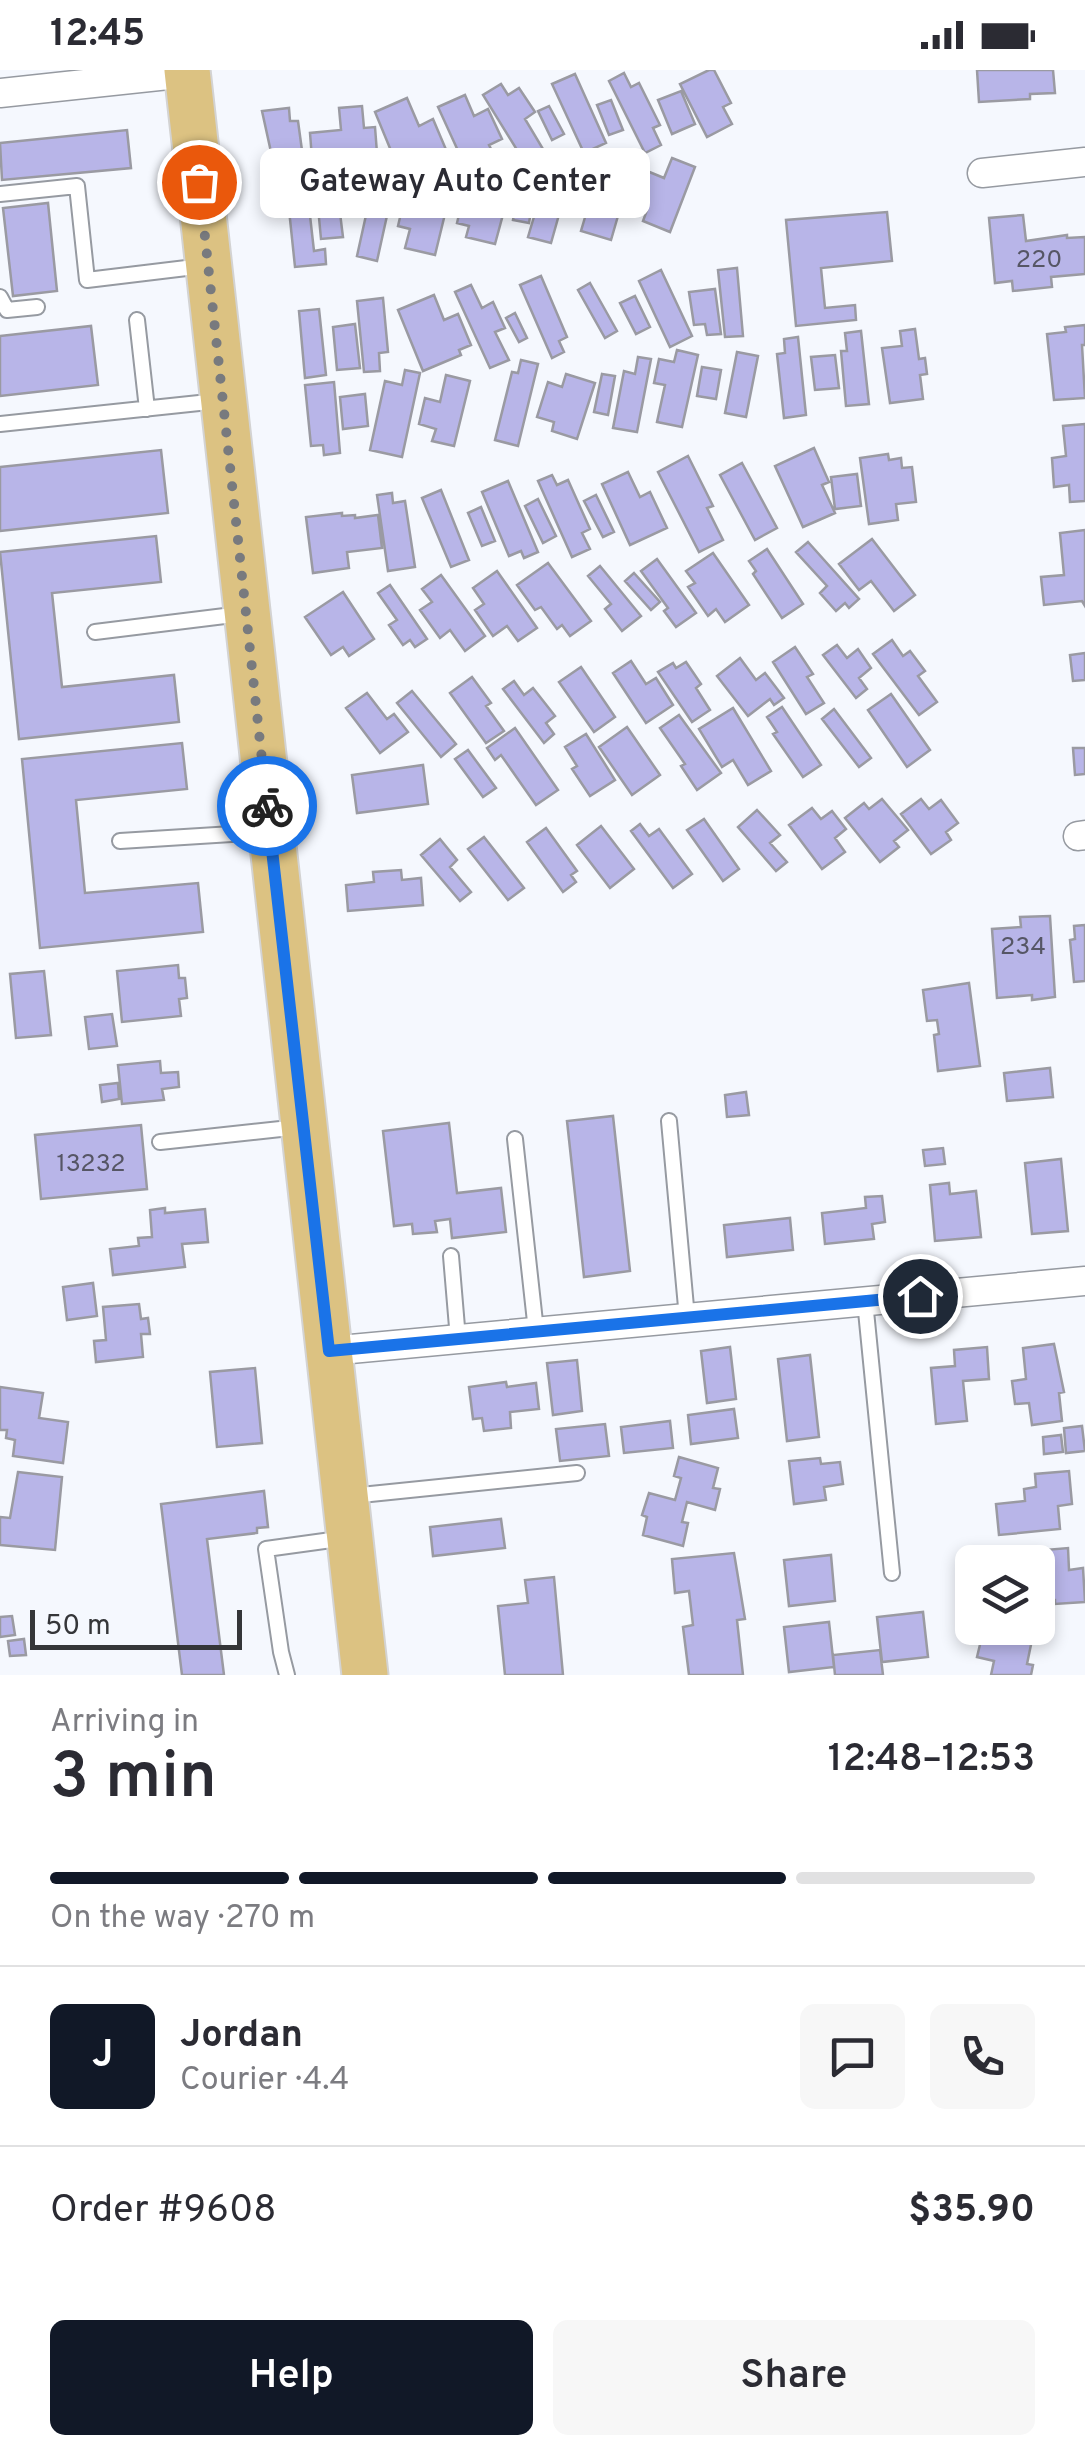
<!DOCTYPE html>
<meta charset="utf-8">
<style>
:root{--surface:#fff;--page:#f7f7f7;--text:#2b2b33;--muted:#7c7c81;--line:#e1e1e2;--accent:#111827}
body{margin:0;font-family:Overpass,sans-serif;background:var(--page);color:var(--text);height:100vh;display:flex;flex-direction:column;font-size:38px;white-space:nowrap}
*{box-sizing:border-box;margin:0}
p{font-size:32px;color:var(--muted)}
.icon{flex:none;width:55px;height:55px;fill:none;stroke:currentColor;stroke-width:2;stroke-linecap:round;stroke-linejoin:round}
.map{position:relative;height:1605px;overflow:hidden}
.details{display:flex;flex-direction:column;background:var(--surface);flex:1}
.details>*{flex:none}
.fabs{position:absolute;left:955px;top:1475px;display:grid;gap:20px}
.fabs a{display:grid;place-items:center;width:100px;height:100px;border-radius:15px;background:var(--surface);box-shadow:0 5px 15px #0003;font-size:50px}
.scale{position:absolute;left:30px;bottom:25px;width:212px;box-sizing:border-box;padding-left:10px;border:5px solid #353639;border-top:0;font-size:28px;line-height:35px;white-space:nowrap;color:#353639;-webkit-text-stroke:8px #f5f8fe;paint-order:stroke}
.pin{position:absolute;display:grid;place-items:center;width:85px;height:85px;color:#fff;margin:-42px;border:5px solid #fff;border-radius:50%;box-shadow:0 2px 10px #0007}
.courier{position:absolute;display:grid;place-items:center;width:100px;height:100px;margin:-50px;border:8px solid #1a73e8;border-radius:50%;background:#fff;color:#222;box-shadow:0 2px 12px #0007}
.bubble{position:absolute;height:70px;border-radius:15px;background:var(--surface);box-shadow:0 5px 15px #0003;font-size:32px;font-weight:600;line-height:70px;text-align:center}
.overview em{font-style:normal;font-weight:600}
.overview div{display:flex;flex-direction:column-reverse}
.overview{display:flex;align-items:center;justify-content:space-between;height:170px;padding:0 50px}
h1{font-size:65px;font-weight:600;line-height:75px}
.bar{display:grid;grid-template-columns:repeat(4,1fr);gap:15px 10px;align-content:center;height:120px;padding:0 50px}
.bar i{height:12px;border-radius:8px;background:var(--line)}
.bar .selected{background:var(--accent)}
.bar p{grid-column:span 4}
.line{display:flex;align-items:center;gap:25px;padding:0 50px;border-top:2px solid var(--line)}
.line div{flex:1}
.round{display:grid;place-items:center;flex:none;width:105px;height:105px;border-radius:15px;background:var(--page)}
.button{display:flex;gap:20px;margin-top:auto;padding:20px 50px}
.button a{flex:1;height:115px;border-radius:15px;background:var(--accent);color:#fff;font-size:40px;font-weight:600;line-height:115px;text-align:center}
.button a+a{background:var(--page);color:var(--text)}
.status{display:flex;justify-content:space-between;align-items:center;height:70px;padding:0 50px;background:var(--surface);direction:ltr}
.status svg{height:28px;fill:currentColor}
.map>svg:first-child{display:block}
</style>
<div class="status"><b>12:45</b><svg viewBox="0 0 49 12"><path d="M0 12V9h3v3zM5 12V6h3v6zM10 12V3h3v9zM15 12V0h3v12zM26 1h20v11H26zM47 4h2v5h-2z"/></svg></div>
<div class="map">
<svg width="1085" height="1605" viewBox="0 0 1085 1605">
<rect width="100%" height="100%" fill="#f5f8fe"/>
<path fill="#b8b5e8" stroke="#9a9aa2" stroke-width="2.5" d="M709,0H714L731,33L723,37L732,54L707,67L680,14Z
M977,0H1053L1055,23L1030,24V29L979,32Z
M624,3L631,17L639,13L660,55L653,58L661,75L645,83L609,11Z
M575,4L606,73L584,83L552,14Z
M501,14L508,25L519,18L535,42L525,49L546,84L527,96L483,25Z
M681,21L695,54L672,64L658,30Z
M465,25L474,46L488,39L502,69L489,75L493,83L465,96L438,37Z
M407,28L419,56L433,49L450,89L434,96L430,87L399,100L375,42Z
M611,30L623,60L609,65L597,35Z
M362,36L364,58L375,57L377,83L366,84L368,105L346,107L344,86L312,89L310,63L341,60L339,38Z
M549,36L564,64L552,70L538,41Z
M289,38L290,51H298L304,95L296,96L299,118L283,121L277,81L271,82L262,41Z
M127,60L131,98L2,110L0,73Z
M672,88L695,97L670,162L643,151L647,140L633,135L647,101L664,108Z
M603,90L633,99L627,123L632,124L627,141L620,139L611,170L581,161L586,144L570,140L579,105L598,110Z
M549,96L571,102L551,173L528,167Z
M424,105L453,111L435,185L405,178L410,159L398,156L405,126L418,129Z
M483,108L511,115L495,174L466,167L469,156L457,153L463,128L477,131Z
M374,109L394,114L377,191L357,186Z
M519,114L535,117L529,153L513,150Z
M308,128L314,181L325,179L326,194L295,197L288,130Z
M48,133L57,221L13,226L3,138Z
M339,135L343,167L321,169L318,137Z
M887,142L892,191L821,198L825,238L855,235L856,250L796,256L786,150Z
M1023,145L1026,171L1067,165V168L1085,167V204L1051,207L1052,217L1013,221L1012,211L995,213L989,148Z
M737,198L743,266L725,267L718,200Z
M661,200L692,266L670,277L639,211Z
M541,206L567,267L559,271L564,282L552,288L520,215Z
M590,213L617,261L605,268L578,220Z
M471,215L482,238L493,232L505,258L495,262L509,290L490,298L455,222Z
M715,219L721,264L707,265L705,254L694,255L689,222Z
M434,225L444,250L458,244L471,275L459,280L461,285L423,301L398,240Z
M635,226L650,257L636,264L620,233Z
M383,228L388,282L379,283L380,301L364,302L357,231Z
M319,239L326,305L305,308L299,241Z
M515,243L527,268L519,272L506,248Z
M355,254L360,298L337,300L333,257Z
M1085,255V275H1082L1085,328L1054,330L1047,264L1066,262L1065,257Z
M91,256L98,315L0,326V266Z
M915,259L919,289L925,288L927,304L920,305L923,329L890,333L882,278L902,276L900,261Z
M861,261L869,334L846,336L841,281H847L845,263Z
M798,267L806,345L784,348L777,284L785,283L784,269Z
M677,280L698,285L682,357L657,352L665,315L654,313L659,289L674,292Z
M737,282L758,286L746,347L725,343Z
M835,285L839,318L815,320L811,287Z
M638,287L651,289L637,362L613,358L624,301L635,304Z
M521,290L538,294L518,376L495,370L512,302L518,303Z
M702,297L721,300L716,329L697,326Z
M405,300L420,303L402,387L370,380L385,311L402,315Z
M566,304L595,313L577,369L552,361L554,352L537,347L548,312L562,317Z
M602,304L615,306L608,345L594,342Z
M446,305L470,311L454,376L432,371L436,359L419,354L425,328L440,332Z
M334,312L340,383L324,385L323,375L311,376L305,315Z
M365,324L368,356L343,359L340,327Z
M1085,354V431L1070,432L1069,415L1054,417L1052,388L1066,386L1063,356Z
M814,378L829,412L822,415L835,443L803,457L775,396Z
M161,380L168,443L0,461V397Z
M888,384L889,390L901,388L902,398L912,397L916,432L896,434L898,450L869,454L860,388Z
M688,386L713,436L707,438L723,470L699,482L658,402Z
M742,393L777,458L755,470L720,405Z
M628,402L640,427L650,422L667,458L630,475L602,414Z
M857,404L861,436L835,439L831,407Z
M552,405L557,415L568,410L590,459L582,463L590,479L572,487L538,411Z
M508,411L538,482L524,488L521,481L509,486L482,422Z
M441,420L469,490L451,497L422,428Z
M392,423L393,433L405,431L415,497L388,501L377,425Z
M596,425L614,462L603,467L584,431Z
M538,429L556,466L543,473L525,436Z
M481,437L495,471L482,476L468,443Z
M342,443V446L355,445V448L378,445L382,478L347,482L349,498L313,503L306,447Z
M1085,460V536L1082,531L1044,535L1041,507L1064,505L1060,463Z
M156,466L161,512L52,523L62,617L174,605L179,652L19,669L0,482Z
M872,469L915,525L894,541L871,511L859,520L839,494Z
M808,472L859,529L849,538L845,533L836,541L820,523L827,516L796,482Z
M767,479L803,534L782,548L753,504L756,501L749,491Z
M713,483L749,535L725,552L716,539L708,546L688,517L695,513L686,501Z
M657,489L696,543L676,557L664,541L668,538L641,501Z
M548,493L591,551L570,566L562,555L557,559L541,537L535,540L517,515Z
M600,496L641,546L622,561L605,539L611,534L588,506Z
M497,501L537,558L518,571L507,556L493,566L475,540L484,534L473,518Z
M634,503L660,532L651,540L625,511Z
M441,505L485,566L465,581L450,560L440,568L420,540L432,532L422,519Z
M390,515L427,569L415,577L410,570L403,575L389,555L397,550L378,523Z
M343,522L374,569L349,586L343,577L331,585L305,547Z
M892,570L903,586L910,581L925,601L918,606L937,632L919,645L873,584Z
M837,575L847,588L858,579L871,598L859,608L867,619L856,628L823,585Z
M795,577L813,604L807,607L824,633L806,644L773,592Z
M1085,583V610L1073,611L1070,585Z
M740,588L756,610L765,603L784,628L774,635L770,629L748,646L717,606Z
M631,591L646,614L656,608L673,635L646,653L613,603Z
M686,592L701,614L696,618L710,640L692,652L658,602L673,593L676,598Z
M581,597L615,647L594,662L559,612Z
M472,607L491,633L486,636L504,661L486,673L450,623Z
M514,611L524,625L533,618L555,646L546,653L554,664L544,673L503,619Z
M412,621L456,674L441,687L397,633Z
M367,623L387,649L394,644L408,662L380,683L346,638Z
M891,624L930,680L907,697L868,640Z
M782,637L821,695L803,707L773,664L777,662L767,647Z
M733,638L771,701L748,715L733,690L722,697L699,659Z
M834,639L871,688L859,697L822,649Z
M679,645L721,703L697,720L681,696L685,694L660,658Z
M627,657L660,705L632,725L599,677Z
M515,658L558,720L536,735L501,685L495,690L487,678Z
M586,664L615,710L590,726L572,699L577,696L565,677Z
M182,673L187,719L76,730L85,823L198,813L203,862L40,878L22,689Z
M1073,678H1085V704L1075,705Z
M468,680L496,718L483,727L455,689Z
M423,695L428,734L357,743L352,705Z
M882,729L908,760L894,771L899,777L880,792L845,748L864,733L869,739Z
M921,729L929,739L941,730L958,753L946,762L951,770L931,784L901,744Z
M812,738L821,749L832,741L846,759L835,768L845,782L822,799L789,755Z
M757,740L780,765L770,773L787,792L776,801L738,757Z
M704,749L739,799L723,811L687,760Z
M640,754L649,766L659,759L692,804L673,818L631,761Z
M601,756L634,799L610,818L577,775Z
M546,758L577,801L571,805L576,812L563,822L527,772Z
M484,767L524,818L508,830L468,779Z
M440,769L457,790L450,797L471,822L460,831L421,785Z
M401,800L402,810L421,808L423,835L348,841L346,815L374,812L373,802Z
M1050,846L1055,927L1032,930V925L997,928L992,859L1021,857L1020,847Z
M1085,855V911L1074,912L1070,870L1075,869L1074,856Z
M178,895L179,908H185L187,928L179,929L181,946L122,952L117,901Z
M44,901L51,965L16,968L10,904Z
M969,913L980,996L938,1001L934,965L939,964L937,950L927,951L923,920Z
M112,944L117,976L89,979L85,947Z
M160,991L161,1003L178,1002L179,1017L162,1019L164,1030L122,1034L118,995Z
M1050,998L1053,1027L1007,1031L1004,1003Z
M118,1013L119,1029L102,1032L100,1015Z
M746,1022L749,1045L727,1047L725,1025Z
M613,1046L630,1201L584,1207L567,1051Z
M449,1053L457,1123L501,1118L506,1162L452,1168L450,1149L435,1151L437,1162L413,1164L412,1154L394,1156L383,1061Z
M141,1055L147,1119L41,1129L35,1065Z
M943,1078L945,1094L925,1096L923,1080Z
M1061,1089L1068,1161L1032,1164L1025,1093Z
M949,1113L950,1124L976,1121L981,1167L935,1171L930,1115Z
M882,1126L885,1152L872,1154L874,1169L825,1174L822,1143L866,1138L865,1127Z
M165,1138V1143L205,1139L208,1172L182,1174L185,1197L113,1205L110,1179L139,1176L138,1168L152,1167L150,1140Z
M790,1148L793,1180L727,1187L724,1155Z
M93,1213L97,1246L67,1250L63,1217Z
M139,1234L141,1249L148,1248L150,1264H141L143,1287L96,1292L94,1271L106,1270L103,1237Z
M1054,1274L1064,1322L1059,1323L1062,1351L1032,1355L1029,1333L1015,1334L1012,1311L1026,1309L1023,1278Z
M730,1277L736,1329L707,1333L701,1281Z
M987,1277L989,1309L963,1311L967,1351L936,1354L931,1298L955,1296L954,1280Z
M810,1285L819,1367L787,1371L778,1289Z
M577,1290L582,1341L553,1345L547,1293Z
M255,1298L262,1373L217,1377L210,1302Z
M506,1312L507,1317L536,1313L539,1339L510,1342L511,1358L484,1361L482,1348L473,1349L469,1317Z
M0,1317L43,1323L39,1348L68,1352L63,1393L13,1386L15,1370L6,1368L7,1360H0Z
M734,1339L738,1368L691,1374L688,1345Z
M670,1351L673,1378L624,1383L621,1357Z
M605,1354L609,1386L560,1391L556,1359Z
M1082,1356L1085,1381L1066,1383L1064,1358Z
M1061,1365L1063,1382L1044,1384L1043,1367Z
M679,1387L718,1398L713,1418L720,1419L715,1440L687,1432L682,1452L688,1453L683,1476L643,1465L647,1447L642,1445L649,1423L675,1430L681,1408L674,1406Z
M820,1388L821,1394L840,1392L843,1414L824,1417L826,1430L794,1434L789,1391Z
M1069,1401L1072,1434L1058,1436L1060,1459L999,1465L996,1434L1025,1431L1024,1419L1036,1417L1035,1404Z
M18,1402L62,1407L55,1480L0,1475V1447L10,1448Z
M264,1421L268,1457L257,1458V1463L207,1469L224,1605H182L161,1434Z
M501,1449L505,1478L433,1486L430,1457Z
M1068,1478L1069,1500L1083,1498L1085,1532L1055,1534V1530L1038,1531V1492H1011L1010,1483Z
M734,1483L745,1549L737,1550L743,1605H689L683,1557L693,1555L689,1521L675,1523L672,1489Z
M831,1485L835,1531L789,1536L784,1490Z
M554,1507L563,1605H505L498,1536L528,1533L525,1510Z
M923,1542L928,1587L882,1592L877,1547Z
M12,1546L15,1565L0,1567V1547Z
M829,1552L834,1597L789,1602L784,1557Z
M984,1558L1033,1565L1027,1594L1033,1595L1031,1605H991L994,1591L977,1587Z
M24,1569L26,1585L10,1586L8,1571Z
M880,1580L883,1605H835L833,1585Z"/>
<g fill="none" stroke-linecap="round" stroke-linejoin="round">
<g stroke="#969aa1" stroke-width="18">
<path id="service" d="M0,124L77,116L87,210L203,196
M0,227L7,240L37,237
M137,250L147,339
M0,354L218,331
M95,562L241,544
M120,771L264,762
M669,1051L687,1248
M515,1069L536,1261
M160,1072L299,1057
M451,1186L458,1269
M865,1231L892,1503
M351,1426L577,1403
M287,1605L281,1582L266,1479L346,1468"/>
</g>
<g stroke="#969aa1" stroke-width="31">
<path id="minor" d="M0,23L187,3
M982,103L1085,92
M1078,766L1085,765
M329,1281L1085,1211"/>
</g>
<g stroke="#d3d3d3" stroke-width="49">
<path id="primary" d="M187,0L365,1605"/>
</g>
<use href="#service" stroke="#fff" stroke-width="14"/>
<use href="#minor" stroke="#fff" stroke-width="28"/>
<use href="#primary" stroke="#dcc282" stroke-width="45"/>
</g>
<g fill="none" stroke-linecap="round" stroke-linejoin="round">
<path stroke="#787a7e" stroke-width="10" stroke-dasharray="0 18" d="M199,112L267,736"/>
<path stroke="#1a73e8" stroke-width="12" d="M267,736L329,1281L920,1226"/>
</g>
<g text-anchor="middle" stroke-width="8" stroke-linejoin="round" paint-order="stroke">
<g font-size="25" fill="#565665">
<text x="1039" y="197">220</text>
<text x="1023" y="884">234</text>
<text x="91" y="1101">13232</text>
</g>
</g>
</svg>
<div class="fabs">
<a><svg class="icon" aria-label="layers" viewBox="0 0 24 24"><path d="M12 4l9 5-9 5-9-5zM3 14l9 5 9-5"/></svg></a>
</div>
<div class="scale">50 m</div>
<div class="pin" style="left:199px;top:112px;background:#ea580c"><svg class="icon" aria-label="bag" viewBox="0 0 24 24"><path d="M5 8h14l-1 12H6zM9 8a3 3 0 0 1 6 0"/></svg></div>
<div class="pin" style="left:920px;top:1226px;background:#1f2937"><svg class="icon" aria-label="home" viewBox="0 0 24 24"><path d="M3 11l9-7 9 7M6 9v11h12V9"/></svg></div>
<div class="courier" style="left:267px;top:736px"><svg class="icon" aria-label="bike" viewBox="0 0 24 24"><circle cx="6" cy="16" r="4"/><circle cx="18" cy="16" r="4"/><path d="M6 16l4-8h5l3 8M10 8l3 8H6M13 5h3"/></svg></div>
<div class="bubble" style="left:260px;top:78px;width:390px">Gateway Auto Center</div>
</div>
<section class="details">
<div class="overview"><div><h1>3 min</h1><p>Arriving in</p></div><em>12:48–12:53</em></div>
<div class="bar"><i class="selected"></i><i class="selected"></i><i class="selected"></i><i></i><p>On the way · 270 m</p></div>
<div class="line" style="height:180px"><b class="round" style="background:var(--accent);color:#fff">J</b><div><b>Jordan</b><p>Courier · 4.4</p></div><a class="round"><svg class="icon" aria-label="chat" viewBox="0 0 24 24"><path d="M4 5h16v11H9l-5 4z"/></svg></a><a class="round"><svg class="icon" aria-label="phone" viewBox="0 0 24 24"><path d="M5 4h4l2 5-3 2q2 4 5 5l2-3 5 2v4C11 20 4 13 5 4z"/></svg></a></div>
<div class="line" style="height:130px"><div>Order #9608</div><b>$35.90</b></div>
<div class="button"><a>Help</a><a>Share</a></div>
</section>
